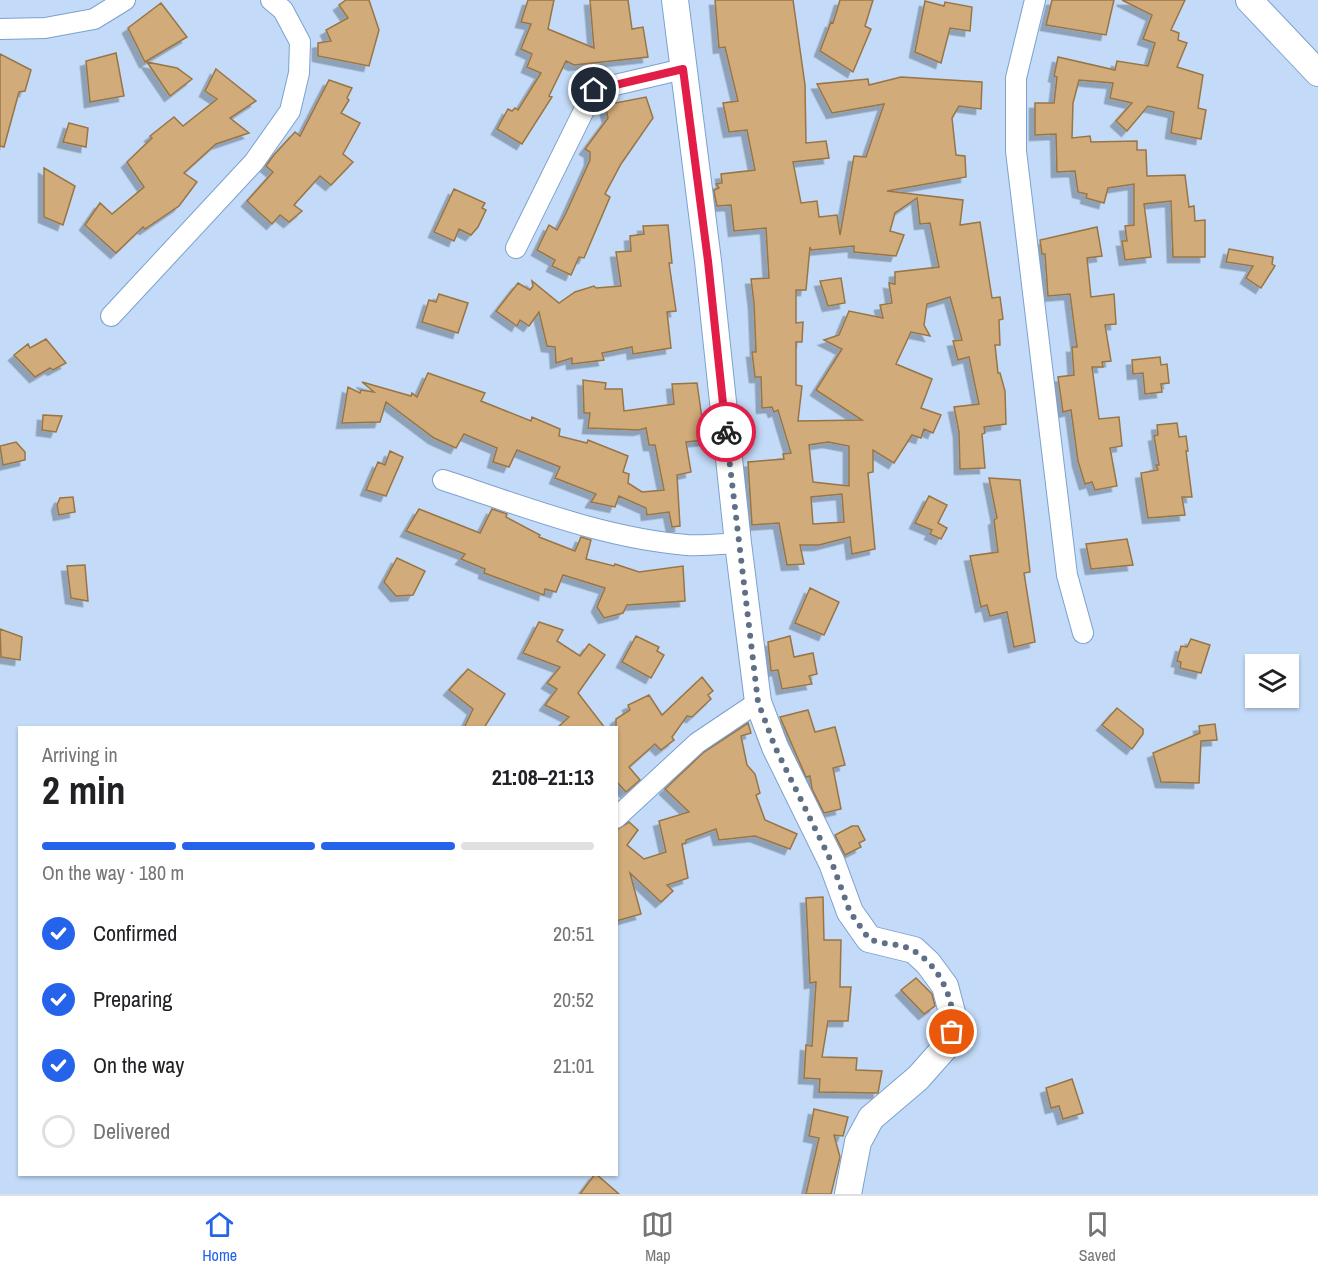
<!DOCTYPE html>
<meta charset="utf-8">
<style>
:root{--surface:#fff;--page:#f6f6f6;--text:#202124;--muted:#757577;--line:#e0e0e0;--accent:#2563eb}
body{margin:0;font-family:"Archivo Narrow",sans-serif;background:var(--page);color:var(--text);height:100vh;display:flex;flex-direction:column;font-size:22px;white-space:nowrap}
*{box-sizing:border-box;margin:0}
p{font-size:20px;color:var(--muted)}
.icon{flex:none;width:33px;height:33px;fill:none;stroke:currentColor;stroke-width:2;stroke-linecap:round;stroke-linejoin:round}
.map{position:relative;flex:1;overflow:hidden}
.side{position:absolute;left:18px;top:726px;width:600px;height:450px;display:flex;flex-direction:column;background:var(--surface);border-radius:0px;box-shadow:0 2px 4px #0004}
.side>*{flex:none}
.tools{position:absolute;left:1245px;top:654px;display:grid;gap:12px}
.tools a{display:grid;place-items:center;width:54px;height:54px;border-radius:0px;background:var(--surface);box-shadow:0 2px 4px #0004;font-size:30px}
.pin{position:absolute;display:grid;place-items:center;width:51px;height:51px;color:#fff;margin:-26px;border:3px solid #fff;border-radius:50%;box-shadow:0 2px 6px #0007}
.courier{position:absolute;display:grid;place-items:center;width:60px;height:60px;margin:-30px;border:4px solid #e11d48;border-radius:50%;background:#fff;color:#222;box-shadow:0 2px 8px #0007}
.summary em{font-style:normal;font-weight:700}
.summary div{display:flex;flex-direction:column-reverse}
.summary{display:flex;align-items:center;justify-content:space-between;height:102px;padding:0 24px}
h1{font-size:39px;font-weight:700;line-height:45px}
.bar{display:grid;grid-template-columns:repeat(4,1fr);gap:9px 6px;align-content:center;height:72px;padding:0 24px}
.bar i{height:8px;border-radius:4px;background:var(--line)}
.bar .current{background:var(--accent)}
.bar p{grid-column:span 4}
ol{padding:0 24px;list-style:none}
li{display:flex;align-items:center;gap:18px;height:66px}
li p{margin-inline-start:auto}
li .icon{padding:6px;border-radius:50%;background:var(--accent);color:#fff;stroke-width:4}
li:last-child{color:var(--muted)}
li i{width:33px;height:33px;border:3px solid var(--line);border-radius:50%}
.tab-bar{display:flex;justify-content:space-around;align-items:center;height:84px;border-top:2px solid var(--line);background:var(--surface);font-size:16px;color:var(--muted)}
.tab-bar a{display:grid;justify-items:center;gap:3px}
.tab-bar .current{color:var(--accent)}
.map>svg:first-child{display:block}
</style>
<div class="map">
<svg width="1318" height="1194" viewBox="0 0 1318 1194">
<defs>
<filter id="shadow"><feDropShadow dx="-5.5" dy="5.5" stdDeviation="0" flood-color="#0004"/></filter>
</defs>
<rect width="100%" height="100%" fill="#c3dbf8"/>
<path fill="#d1ab79" stroke="#997545" stroke-width="1.5" fill-rule="evenodd" filter="url(#shadow)" d="M346,0H369L379,30L369,66L318,56V43L331,41L326,30L348,18L339,5Z
M528,0H554L548,29L594,48L590,0H628L632,29L643,27L648,57L574,65L566,61L549,96L552,97L522,144L497,129L508,109L512,111L515,108L518,110L541,73L527,67L532,54L521,49L531,24L521,22Z
M715,0H793L805,85L806,143L826,141L829,158L793,162L801,203L817,201L819,217L837,215L840,235L854,156L866,157L884,104L832,113L817,84L868,79L869,85L901,77L982,82L981,109L959,106L952,118L956,155L965,156L966,177L887,191L963,200L960,225L980,222L992,298L1000,297L1003,319L999,320L1000,345H995L998,373H1000L1005,391L1006,424L984,427L985,433L982,434L985,468L960,469L959,432L954,407L979,404L969,357L958,360L953,341L962,340L950,297L927,304L924,325L930,336L911,332L896,364L932,379L921,408L941,415L933,433L924,429L921,438L912,435L894,463L873,450V472L868,473L875,549L852,554L850,537L819,545H800L804,564L787,565L779,523L752,525L748,462L784,459L783,454L791,453L778,410L774,412L772,407L762,408L761,377H755L752,352H756L754,303L751,279L769,278L766,228L734,231L731,205L717,206L715,197L714,190L719,188L716,184L722,183L721,174L755,170L747,130L729,132L723,103L738,101L725,47L719,48ZM917,198L920,224L930,223L939,267L895,272V284L889,283L892,303L880,305L883,318L849,311L839,335L824,340L842,349L816,390L862,420L798,421L802,386L796,385V342H802L803,322L796,323V290H806L810,247L811,250L854,246V252L896,256L904,235L890,231L895,213ZM828,442L849,446V486L813,482L809,445ZM842,494L844,522L813,524L811,497Z
M840,0H873L865,26L871,29L853,72L820,51L831,22L833,23Z
M1052,0H1114L1106,35L1046,25Z
M1122,0H1185L1171,30L1179,33L1178,40L1187,43L1177,67L1203,75L1198,108L1206,110L1201,139L1171,133L1174,112L1148,106L1127,131L1116,121L1132,103L1110,98L1113,83L1079,80L1073,103L1072,138L1090,136L1091,142L1137,141V150H1146L1147,176L1185,175L1189,207L1194,206L1195,221L1205,220V257H1173L1171,201L1144,204L1151,257L1125,260L1122,241H1127L1125,226L1134,225V184L1108,188L1104,203L1086,198L1087,194L1078,192L1075,171L1057,172L1056,134L1035,135V103H1054L1057,77L1054,76L1058,57L1115,70L1117,61L1148,66L1155,43L1143,39L1152,15Z
M925,1L944,6L945,2L972,7L970,31L950,28L941,63L915,52Z
M161,3L187,37L145,62L128,28Z
M116,53L124,96L90,102L86,61Z
M0,54L31,70L25,91L19,92L4,147L0,146Z
M147,62L177,68L192,79L170,96Z
M216,69L256,101L230,118L249,133L216,144L184,173L197,182L179,206L145,229L143,227L116,253L85,225L100,203L112,214L144,187L127,162L152,138L150,136L174,117L183,126L217,99L205,91Z
M329,80L352,88L347,98L349,100L341,113L360,123L343,154L353,162L331,185L320,176L294,205L302,211L289,222L280,215L272,224L247,201L273,172L266,166L273,156L295,132L300,136Z
M646,97L653,118L621,164L605,194L610,197L584,258L579,257L571,275L552,266L555,260L537,250L549,225L557,230L566,213L590,160V152L585,149L608,118L605,105Z
M69,123L88,128L86,147L63,142Z
M44,168L75,186L63,225L44,217Z
M454,189L485,203L482,208L486,210L478,227L471,235L459,229L454,241L434,232Z
M668,225L672,263H669L676,311L667,312L671,348L633,354L632,347L602,353L604,360L572,364V358L556,363L555,347L547,346L539,312L529,326L520,320L517,326L496,311L518,283L530,290L533,286L532,281L559,303L575,292L594,286L596,288L621,286L616,252L631,251L630,236L644,234L643,226Z
M1097,227L1102,256L1087,258L1091,297L1114,294L1116,324L1105,325L1111,361L1102,362L1103,367H1092L1099,419L1119,417L1122,446L1110,448L1117,486L1095,490L1092,482L1085,484L1078,461L1071,410L1063,412L1058,377L1074,375L1072,347H1077L1070,294L1048,296L1045,254H1042L1040,240Z
M1229,249L1273,257L1272,264L1275,266L1261,288L1246,278L1253,266L1226,262Z
M841,278L845,303L828,306L820,281Z
M439,294L468,303L458,333L422,322L429,300L436,302Z
M46,339L66,363L53,370L50,368L35,377L14,355L28,344L30,348Z
M1160,357L1161,365L1167,364L1169,383L1161,384L1162,392L1145,394L1143,373L1133,374L1132,360Z
M428,373L485,393L481,401L531,421L532,417L560,429L559,436L587,443L588,440L628,456L623,472L629,474L628,483L642,492L664,490L655,445H649L646,428L639,430L588,428L590,413H584L583,380L606,383L605,389H622L624,411L674,404L672,384L697,383L705,440L686,442L691,472L677,475L680,526L672,527L669,512L647,515L646,508L619,496L615,507L591,502L596,494L555,478L560,467L517,450L509,467L493,462L497,448L464,434L456,448L434,438L386,402L380,422L342,423L348,387L360,393L361,390L374,392L362,382L411,396L412,393L417,397Z
M43,415L62,416L56,432L42,430Z
M1177,423L1179,437L1186,436L1188,451H1186L1192,497H1182L1185,515L1148,518L1141,473L1158,470L1156,465H1159L1154,436L1158,435L1157,425Z
M16,442L25,452V460L3,465L0,446Z
M390,451L403,457L386,496L366,490L378,462L385,465Z
M989,478L1020,480L1030,572L1024,573L1035,642L1014,647L1007,612L990,616L987,605L981,607L970,556L998,552L994,520L997,518Z
M929,496L947,505L938,523L947,528L941,539L930,534L932,530L915,523Z
M73,497L75,512L59,515L57,505L60,498Z
M419,509L480,533L492,509L507,514L506,517L540,535L539,537L575,551L581,537L591,540L586,559L614,566L615,564L639,572L683,566L685,601L627,605L623,613L604,618L597,607L605,588L563,575L556,592L545,589L544,595L484,573L485,569L461,559L465,554L406,531Z
M1127,539L1133,565L1091,569L1086,544Z
M397,558L425,571L413,595L396,596L384,582Z
M85,565L88,601L71,598L67,566Z
M810,588L839,602L824,635L795,623Z
M539,622L563,630L557,641L580,656L589,644L605,655L578,693L605,728H557L569,717L545,705L557,689L547,683L560,667L523,653Z
M0,629L22,637L20,660L1,657Z
M636,636L659,647L657,651L664,655L651,678L622,662Z
M790,636L794,657L813,653L817,674L809,676L812,684L782,689L778,670L771,671L768,642Z
M1191,639L1210,645L1201,673L1180,668L1181,662L1177,661L1181,646L1187,647Z
M468,669L505,694L484,728H464L473,709L449,690Z
M702,677L713,691L708,695L711,699L692,717L687,716L672,737L674,740L661,750L655,744L629,767L640,780L626,792L616,781V719L630,710L628,705L649,695L662,715Z
M1117,708L1143,729V734L1132,749L1102,725Z
M808,710L815,732L835,727L845,765L833,768L841,809L824,813L812,789L810,776L806,777L780,717Z
M748,723L751,733L741,736L747,765L755,774L760,793L756,795L765,820L797,834L790,849L755,836L719,840L716,829L686,840V843L682,844L688,878L667,885L673,891L661,902L630,873L641,914L616,921V830L629,822L638,830L627,845L644,859L666,852L659,821L689,812L665,789L704,752Z
M1215,724L1217,740L1201,741L1199,783L1161,782L1153,753L1200,733L1199,726Z
M852,826H858L865,840L859,843L861,847L845,855L835,835Z
M823,897L824,940H841L840,987H851L848,1021H828L822,1057L857,1058L856,1070L882,1071L878,1093L819,1092L820,1079L804,1078L806,1045L812,1046L816,982L810,983L806,898Z
M916,978L932,994L935,1006L924,1014L901,990Z
M1072,1079L1083,1113L1063,1119L1059,1106L1051,1108L1046,1088Z
M814,1109L848,1117L843,1136L834,1135L840,1157L831,1194H806L819,1138L809,1136Z
M595,1174H596L619,1194H580Z"/>
<g fill="none" stroke-linecap="round" stroke-linejoin="round">
<g stroke="#7ca1ce" stroke-width="22">
<path id="minor" d="M1035,0L1016,78V151L1067,575L1083,633
M0,29L45,28L94,19L125,0
M516,248L594,90L683,69
M111,316L254,162L290,111L299,73L300,42L283,10L271,0
M443,480C523,506 603,538 687,545C704,546 721,544 738,543
M616,818L697,743L758,702"/>
</g>
<g stroke="#7ca1ce" stroke-width="28">
<path id="tertiary" d="M675,0L708,261L738,543L758,702L775,747L832,863L850,912L869,939L914,950L928,963L945,986L954,1020L949,1043L918,1078L871,1118L858,1142L848,1194
M1249,0L1318,73"/>
</g>
<use href="#minor" stroke="#fff" stroke-width="20"/>
<use href="#tertiary" stroke="#fff" stroke-width="26"/>
</g>
<g fill="none" stroke-linecap="round" stroke-linejoin="round">
<path stroke="#5e7086" stroke-width="6" stroke-dasharray="0 10.8" d="M726,432L758,702L775,747L832,863L850,912L869,939C883,945 901,943 914,951C940,966 957,1003 952,1032"/>
<path stroke="#e11d48" stroke-width="8" d="M594,90L683,69L708,261L726,432"/>
</g>
</svg>
<div class="tools">
<a><svg class="icon" aria-label="layers" viewBox="0 0 24 24"><path d="M12 4l9 5-9 5-9-5zM3 14l9 5 9-5"/></svg></a>
</div>
<div class="pin" style="left:952px;top:1032px;background:#ea580c"><svg class="icon" aria-label="bag" viewBox="0 0 24 24"><path d="M5 8h14l-1 12H6zM9 8a3 3 0 0 1 6 0"/></svg></div>
<div class="pin" style="left:594px;top:90px;background:#1f2937"><svg class="icon" aria-label="home" viewBox="0 0 24 24"><path d="M3 11l9-7 9 7M6 9v11h12V9"/></svg></div>
<div class="courier" style="left:726px;top:432px"><svg class="icon" aria-label="bike" viewBox="0 0 24 24"><circle cx="6" cy="16" r="4"/><circle cx="18" cy="16" r="4"/><path d="M6 16l4-8h5l3 8M10 8l3 8H6M13 5h3"/></svg></div>
<section class="side">
<div class="summary"><div><h1>2 min</h1><p>Arriving in</p></div><em>21:08–21:13</em></div>
<div class="bar"><i class="current"></i><i class="current"></i><i class="current"></i><i></i><p>On the way · 180 m</p></div>
<ol>
<li><svg class="icon" aria-label="check" viewBox="0 0 24 24"><path d="M5 12l5 5 9-10"/></svg>Confirmed<p>20:51</p></li>
<li><svg class="icon" aria-label="check" viewBox="0 0 24 24"><path d="M5 12l5 5 9-10"/></svg>Preparing<p>20:52</p></li>
<li><svg class="icon" aria-label="check" viewBox="0 0 24 24"><path d="M5 12l5 5 9-10"/></svg>On the way<p>21:01</p></li>
<li><i></i>Delivered</li>
</ol>
</section>
</div>
<nav class="tab-bar">
<a class="current"><svg class="icon" aria-label="home" viewBox="0 0 24 24"><path d="M3 11l9-7 9 7M6 9v11h12V9"/></svg>Home</a>
<a><svg class="icon" aria-label="map" viewBox="0 0 24 24"><path d="M3 6l6-2 6 2 6-2v14l-6 2-6-2-6 2zM9 4v14M15 6v14"/></svg>Map</a>
<a><svg class="icon" aria-label="saved" viewBox="0 0 24 24"><path d="M7 4h10v16l-5-4-5 4z"/></svg>Saved</a>
</nav>
